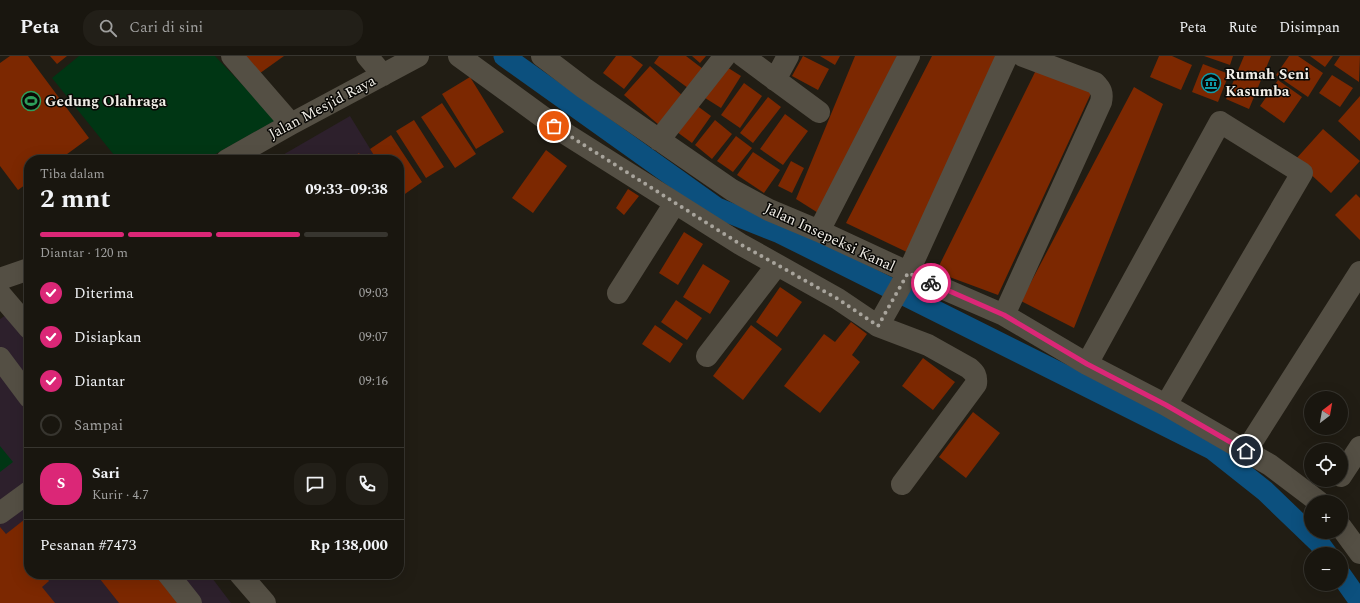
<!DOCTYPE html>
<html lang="id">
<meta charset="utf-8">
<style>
:root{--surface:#19160f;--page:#221f18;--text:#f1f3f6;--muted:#9f9f9e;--line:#37352f;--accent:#db2777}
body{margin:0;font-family:Spectral,serif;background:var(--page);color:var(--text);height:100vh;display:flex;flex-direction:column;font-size:15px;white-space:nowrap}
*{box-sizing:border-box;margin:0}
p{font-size:13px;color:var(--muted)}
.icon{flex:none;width:22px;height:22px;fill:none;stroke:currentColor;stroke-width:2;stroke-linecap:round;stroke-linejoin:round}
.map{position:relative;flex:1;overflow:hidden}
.side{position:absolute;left:24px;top:99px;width:380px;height:424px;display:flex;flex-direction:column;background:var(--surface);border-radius:16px;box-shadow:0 4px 16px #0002,0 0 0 1px var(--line)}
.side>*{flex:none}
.needle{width:26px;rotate:31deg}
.tools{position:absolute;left:1304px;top:335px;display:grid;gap:8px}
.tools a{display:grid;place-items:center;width:44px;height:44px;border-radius:50%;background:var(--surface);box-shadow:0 4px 16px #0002,0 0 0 1px var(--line);font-size:20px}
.pin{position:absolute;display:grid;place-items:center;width:34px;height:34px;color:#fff;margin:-17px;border:2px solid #fff;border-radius:50%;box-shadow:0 1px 4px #0007}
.courier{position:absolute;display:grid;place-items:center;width:40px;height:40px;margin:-20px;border:3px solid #db2777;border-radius:50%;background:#fff;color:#222;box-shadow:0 1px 5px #0007}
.head em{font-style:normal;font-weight:700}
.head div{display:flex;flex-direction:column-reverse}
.head{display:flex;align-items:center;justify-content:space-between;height:68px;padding:0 16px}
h1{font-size:26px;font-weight:700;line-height:30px}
.bar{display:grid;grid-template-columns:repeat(4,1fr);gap:6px 4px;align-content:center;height:48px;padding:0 16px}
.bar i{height:5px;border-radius:3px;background:var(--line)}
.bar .current{background:var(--accent)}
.bar p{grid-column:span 4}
.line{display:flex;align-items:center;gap:10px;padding:0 16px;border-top:1px solid var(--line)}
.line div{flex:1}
.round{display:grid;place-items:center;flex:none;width:42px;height:42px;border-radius:16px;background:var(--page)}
ol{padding:0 16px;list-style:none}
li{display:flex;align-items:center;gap:12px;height:44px}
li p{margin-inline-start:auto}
li .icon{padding:4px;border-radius:50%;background:var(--accent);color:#fff;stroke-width:4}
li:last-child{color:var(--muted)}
li i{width:22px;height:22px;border:2px solid var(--line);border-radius:50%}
header{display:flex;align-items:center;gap:24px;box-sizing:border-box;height:56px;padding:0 20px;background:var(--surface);border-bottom:1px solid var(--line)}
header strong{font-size:19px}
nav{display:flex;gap:22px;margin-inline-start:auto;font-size:14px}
.search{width:280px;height:36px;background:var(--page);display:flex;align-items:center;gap:10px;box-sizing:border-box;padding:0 14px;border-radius:16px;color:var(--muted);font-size:15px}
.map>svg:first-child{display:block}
</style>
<header>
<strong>Peta</strong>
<div class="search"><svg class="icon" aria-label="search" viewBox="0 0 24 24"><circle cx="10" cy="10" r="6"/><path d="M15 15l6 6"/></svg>Cari di sini</div>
<nav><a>Peta</a><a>Rute</a><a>Disimpan</a></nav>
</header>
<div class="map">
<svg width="1360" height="547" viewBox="0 0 1360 547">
<rect width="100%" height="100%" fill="#211d14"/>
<path fill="#2d202c" d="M350,60L377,104H274Z
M9,257L29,283V518H209L231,547H0V263Z"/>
<path fill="#003614" d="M79,0H215L276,64L205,104H118L52,22Z
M0,390L13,406L0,416Z"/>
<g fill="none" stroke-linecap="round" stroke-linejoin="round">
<path stroke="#0c507e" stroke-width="21" d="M504,0L717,152L780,177L1212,393L1265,435L1319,487L1327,498
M1341,519L1360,546"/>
</g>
<path fill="#7c2801" d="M10,0H28L89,82L59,104H29V126L18,134L0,110V7Z
M50,0H67L57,8Z
M241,0H284L256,20Z
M616,0H631L643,9L624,33L603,17Z
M659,0H686L703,13L688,32L654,7Z
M692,0H706L700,7Z
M803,0L829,13L818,34L792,20Z
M820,0H840L835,9Z
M855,0H897L823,160L796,143Z
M932,0H1000L913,199L846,167Z
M1159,0H1172L1192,9L1181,34L1150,21Z
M1204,0H1233L1230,9Z
M1244,0H1271L1249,53L1226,43Z
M1289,0H1298L1323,17L1308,41L1276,19Z
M1310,0H1333L1325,11Z
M1340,0H1360L1359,26L1334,9Z
M722,8L741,20L721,52L702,40Z
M1039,8L1093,33L998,239L936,216Z
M1203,8L1229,18L1218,46L1192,36Z
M650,10L684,41L659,69L624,39Z
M1332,19L1353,32L1340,51L1319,37Z
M470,21L504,76L476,93L442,38Z
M1278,24L1302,41L1284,67L1260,50Z
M744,27L762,40L740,72L721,59Z
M1134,31L1163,48L1074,272L1021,245Z
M1360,40V85L1338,65Z
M768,41L781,51L753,87L740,77Z
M442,47L476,98L455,112L421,61Z
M696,49L711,60L692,87L677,76Z
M785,58L808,75L783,109L760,93Z
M414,64L444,111L426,122L396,75Z
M715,64L732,78L712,103L695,89Z
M1323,73L1360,105L1331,137L1295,104Z
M391,79L422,126L402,140L399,136V104H377L370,93Z
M736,80L752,92L733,116L717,105Z
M546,94L567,110L533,157L512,142Z
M753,96L780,114L764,137L737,119Z
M359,97L363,104H349Z
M791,105L804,112L792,137L778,130Z
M628,133L639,140L624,159L616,152Z
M1356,138L1360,142V184L1335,159Z
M684,176L703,188L678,229L659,217Z
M703,208L730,225L710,258L683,241Z
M780,231L802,246L777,281L756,266Z
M676,244L702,262L687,284L661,266Z
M851,266L867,278L852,299L860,306L820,357L784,330L824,278L835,286Z
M655,269L683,288L670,307L642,288Z
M751,269L782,293L743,344L713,320Z
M923,302L955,326L933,354L902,330Z
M973,356L1000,377L966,422L939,401Z
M29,460V518H44L49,525L42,531L55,547H0V471L6,478Z
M96,518H160L182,547H119Z"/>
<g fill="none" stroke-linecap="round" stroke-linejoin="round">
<path stroke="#544f44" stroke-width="22" d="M232,0L291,68
M367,0L383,19
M459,0L566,78L740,188L838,243L878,270L928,289L969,312C975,317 977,320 976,328L902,428
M542,0L584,32L732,134L769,154L819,175L944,233L1004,259L1087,308L1166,349L1270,409L1319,446
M743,0L819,56
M775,24L788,0
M659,84L725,0
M227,104L291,68L418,0
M819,175L909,0
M0,223L29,213
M618,237L675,147
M0,238L29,272
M1004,259L1101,46C1103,37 1101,33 1095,27L1023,0
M878,270L908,217L1007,0
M707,300L777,209
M0,302L29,341
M1087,308L1220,66L1302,117L1166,349
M1246,395L1360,216
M1341,420L1360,391
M0,457L29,436
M1341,471L1360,497
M168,518L191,547
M240,518L265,547"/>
</g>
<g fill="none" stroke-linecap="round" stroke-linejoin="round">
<path stroke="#a8a49c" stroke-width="4" stroke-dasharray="0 7.2" d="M554,70L740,188L838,243L878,270L908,217L931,227"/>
<path stroke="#db2777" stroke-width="5" d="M931,227L1004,259L1087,308L1166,349L1246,395"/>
</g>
<defs>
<g id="museum-ring" transform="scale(1)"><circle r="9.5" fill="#090805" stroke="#0f9aa8" stroke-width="1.5"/><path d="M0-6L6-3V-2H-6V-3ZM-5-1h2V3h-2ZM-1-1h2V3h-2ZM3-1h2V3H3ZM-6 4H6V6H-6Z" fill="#0f9aa8"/></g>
<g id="stadium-ring" transform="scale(1)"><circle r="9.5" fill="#090805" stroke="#2e9e5b" stroke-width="1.5"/><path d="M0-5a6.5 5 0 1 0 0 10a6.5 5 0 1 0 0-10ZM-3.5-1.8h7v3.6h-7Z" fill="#2e9e5b"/></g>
</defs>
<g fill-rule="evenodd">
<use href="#museum-ring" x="1211" y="27"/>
<use href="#stadium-ring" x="31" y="45"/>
</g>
<g text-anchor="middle" stroke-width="3" stroke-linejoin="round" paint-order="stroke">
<g font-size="15" font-weight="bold" fill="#f0ede6" stroke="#090805" text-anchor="start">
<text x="1225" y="23">Rumah Seni<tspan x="1225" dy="17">Kasumba</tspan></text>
<text x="45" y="50">Gedung Olahraga</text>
</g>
<g font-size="15" fill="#f0ede6" stroke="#090805">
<text transform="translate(322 51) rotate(-28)" y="5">Jalan Mesjid Raya</text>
<text transform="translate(830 181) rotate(25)" y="5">Jalan Insepeksi Kanal</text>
</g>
</g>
</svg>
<div class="tools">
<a><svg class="needle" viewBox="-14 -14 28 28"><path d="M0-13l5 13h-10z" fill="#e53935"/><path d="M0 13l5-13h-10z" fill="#9f9f9e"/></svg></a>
<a><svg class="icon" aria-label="locate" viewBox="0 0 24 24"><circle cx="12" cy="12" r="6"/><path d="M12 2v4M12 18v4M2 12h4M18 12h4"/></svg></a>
<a>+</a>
<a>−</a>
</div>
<div class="pin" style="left:554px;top:70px;background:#ea580c"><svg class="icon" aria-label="bag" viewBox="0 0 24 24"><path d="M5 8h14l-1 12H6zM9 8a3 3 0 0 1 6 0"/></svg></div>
<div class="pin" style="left:1246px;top:395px;background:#1f2937"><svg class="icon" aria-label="home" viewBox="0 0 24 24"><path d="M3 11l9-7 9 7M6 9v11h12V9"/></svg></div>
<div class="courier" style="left:931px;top:227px"><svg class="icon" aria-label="bike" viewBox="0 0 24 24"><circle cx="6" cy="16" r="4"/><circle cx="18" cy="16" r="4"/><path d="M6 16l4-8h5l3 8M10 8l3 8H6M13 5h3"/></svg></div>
<section class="side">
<div class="head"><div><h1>2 mnt</h1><p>Tiba dalam</p></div><em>09:33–09:38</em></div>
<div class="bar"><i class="current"></i><i class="current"></i><i class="current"></i><i></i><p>Diantar · 120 m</p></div>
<ol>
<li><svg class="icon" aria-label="check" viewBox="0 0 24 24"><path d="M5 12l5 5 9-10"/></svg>Diterima<p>09:03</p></li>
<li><svg class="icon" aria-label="check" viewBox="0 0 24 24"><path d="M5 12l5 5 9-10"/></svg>Disiapkan<p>09:07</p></li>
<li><svg class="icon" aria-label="check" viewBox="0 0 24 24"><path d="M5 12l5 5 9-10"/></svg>Diantar<p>09:16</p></li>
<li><i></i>Sampai</li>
</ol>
<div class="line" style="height:72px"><b class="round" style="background:var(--accent);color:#fff">S</b><div><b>Sari</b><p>Kurir · 4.7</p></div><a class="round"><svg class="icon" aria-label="chat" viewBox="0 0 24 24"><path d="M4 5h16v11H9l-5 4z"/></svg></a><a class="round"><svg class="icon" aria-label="phone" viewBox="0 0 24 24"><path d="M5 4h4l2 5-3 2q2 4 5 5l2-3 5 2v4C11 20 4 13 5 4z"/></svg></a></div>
<div class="line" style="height:52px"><div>Pesanan #7473</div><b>Rp 138,000</b></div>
</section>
</div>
